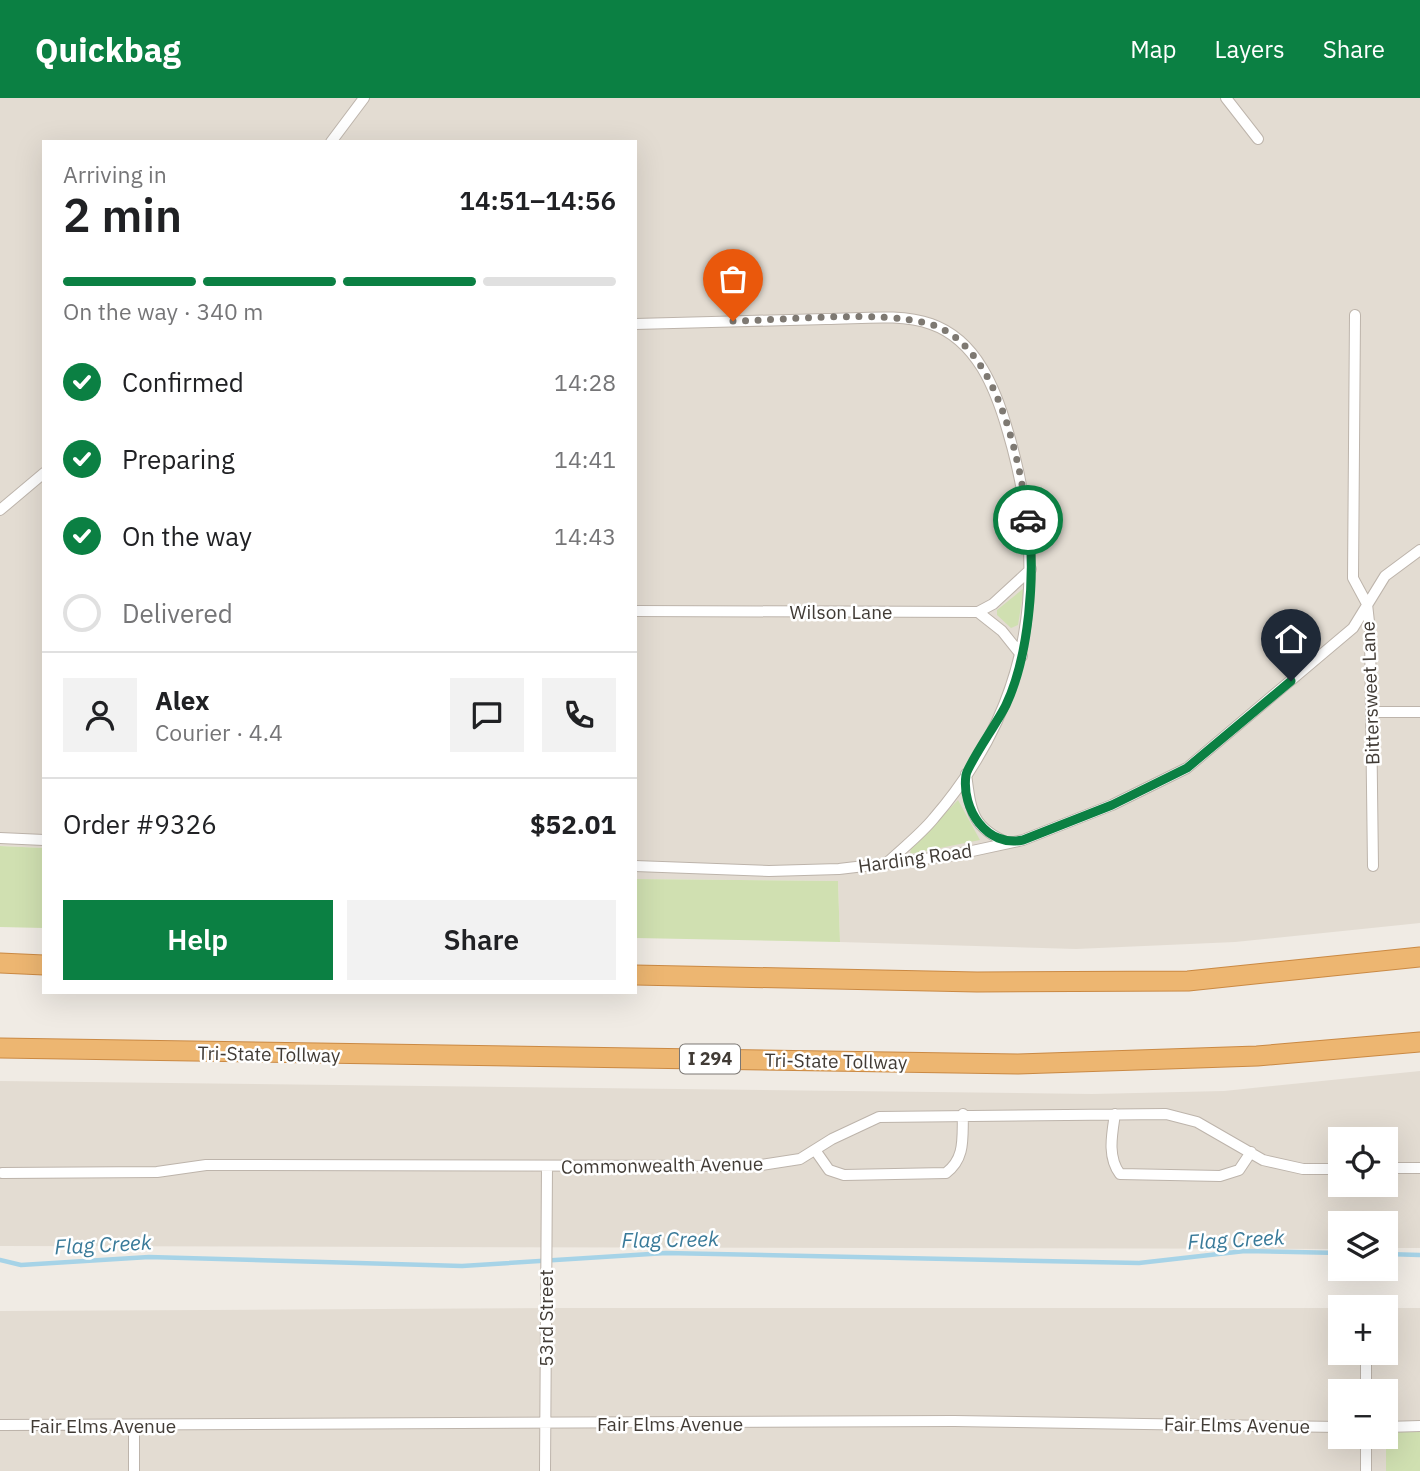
<!DOCTYPE html>
<meta charset="utf-8">
<style>
:root{--surface:#fff;--page:#f2f2f2;--text:#202124;--muted:#757577;--line:#e0e0e0;--accent:#0b8043}
body{margin:0;font-family:"IBM Plex Sans",sans-serif;background:var(--page);color:var(--text);height:100vh;display:flex;flex-direction:column;font-size:26px;white-space:nowrap}
*{box-sizing:border-box;margin:0}
p{font-size:23px;color:var(--muted)}
.icon{flex:none;width:38px;height:38px;fill:none;stroke:currentColor;stroke-width:2;stroke-linecap:round;stroke-linejoin:round}
.map{position:relative;flex:1;overflow:hidden}
.side{position:absolute;left:42px;top:42px;width:595px;height:854px;display:flex;flex-direction:column;background:var(--surface);border-radius:0px;box-shadow:0 7px 28px #0002}
.side>*{flex:none}
.fabs{position:absolute;left:1328px;top:1029px;display:grid;gap:14px}
.fabs a{display:grid;place-items:center;width:70px;height:70px;border-radius:0px;background:var(--surface);box-shadow:0 7px 28px #0002;font-size:35px}
.pin{position:absolute;display:grid;place-items:center;width:60px;height:60px;color:#fff;margin:-72px -30px;border-radius:50% 50% 50% 0;rotate:-45deg;box-shadow:0 0 7px #0007}
.pin .icon{rotate:45deg}
.courier{position:absolute;display:grid;place-items:center;width:70px;height:70px;margin:-35px;border:5px solid #0b8043;border-radius:50%;background:#fff;color:#222;box-shadow:0 2px 9px #0007}
.head em{font-style:normal;font-weight:600}
.head div{display:flex;flex-direction:column-reverse}
.head{display:flex;align-items:center;justify-content:space-between;height:119px;padding:0 21px}
h1{font-size:46px;font-weight:600;line-height:52px}
.bar{display:grid;grid-template-columns:repeat(4,1fr);gap:10px 7px;align-content:center;height:84px;padding:0 21px}
.bar i{height:9px;border-radius:5px;background:var(--line)}
.bar .selected{background:var(--accent)}
.bar p{grid-column:span 4}
.line{display:flex;align-items:center;gap:18px;padding:0 21px;border-top:2px solid var(--line)}
.line div{flex:1}
.round{display:grid;place-items:center;flex:none;width:74px;height:74px;border-radius:0px;background:var(--page)}
ol{padding:0 21px;list-style:none}
li{display:flex;align-items:center;gap:21px;height:77px}
li p{margin-inline-start:auto}
li .icon{padding:7px;border-radius:50%;background:var(--accent);color:#fff;stroke-width:4}
li:last-child{color:var(--muted)}
li i{width:38px;height:38px;border:4px solid var(--line);border-radius:50%}
.cta{display:flex;gap:14px;margin-top:auto;padding:14px 21px}
.cta a{flex:1;height:80px;border-radius:0px;background:var(--accent);color:#fff;font-size:28px;font-weight:600;line-height:80px;text-align:center}
.cta a+a{background:var(--page);color:var(--text)}
header{display:flex;align-items:center;gap:42px;box-sizing:border-box;height:98px;padding:0 35px;background:var(--accent);color:#fff}
header strong{font-size:33px}
nav{display:flex;gap:38px;margin-inline-start:auto;font-size:24px}
.map>svg:first-child{display:block}
</style>
<header>
<strong>Quickbag</strong>
<nav><a>Map</a><a>Layers</a><a>Share</a></nav>
</header>
<div class="map">
<svg width="1420" height="1373" viewBox="0 0 1420 1373">
<rect width="100%" height="100%" fill="#f0ebe4"/>
<path fill="#e3dcd2" fill-rule="evenodd" d="M0,0H1420V825L1235,844L1076,851L840,844L838,783L635,781V44H44V750L0,748Z
M1420,973V1150H1386V1125H1340V1151L0,1148V983L1092,996L1224,993ZM1340,1041H1386V1087H1340Z
M559,1210H1340V1255H1386V1210H1420V1373H0V1213ZM1340,1293H1386V1339H1340Z"/>
<path fill="#d0e0b1" d="M1024,490L1018,527L1011,530L997,517V512Z
M958,702L980,742L910,756L911,750Z
M0,748L44,750V830L0,829Z
M635,781L838,783L840,844L635,840Z
M1386,1334H1420V1373H1386Z"/>
<g fill="none" stroke-linecap="round" stroke-linejoin="round">
<path stroke="#a6d3e7" stroke-width="4.5" d="M1386,1156L1420,1157
M0,1162L21,1167L149,1159L462,1168L666,1155L1139,1165L1245,1153L1340,1155"/>
<g stroke="#bdb4ab" stroke-width="12">
<path id="minor" d="M1226,0L1258,41
M331,44L364,0
M1355,217L1353,480L1367,506L1370,533L1373,768
M635,226C699,224 762,223 826,221C859,221 900,215 931,226C977,242 996,292 1008,334C1050,476 1033,605 934,720C921,736 903,750 888,764
M0,412L44,375
M635,513L978,514L993,506L1031,471
M978,514L1002,533L1022,558
M1373,614H1420
M966,676C971,713 971,729 1008,745
M0,740L44,742
M635,768L769,773L839,771L949,758L1023,742L1112,707L1187,670L1353,530L1385,478L1420,452
M1115,1016C1112,1036 1107,1059 1120,1076L1220,1078L1239,1072L1251,1054
M815,1052L829,1072L844,1077L946,1075C966,1060 962,1039 963,1016
M1386,1070H1420
M2,1075L157,1074L206,1067L755,1068L800,1061L832,1041L879,1019L1166,1016L1197,1024L1263,1062L1303,1071H1340
M1366,1255V1293
M0,1327L954,1323L1340,1329
M1386,1329L1420,1328
M1366,1339V1373
M134,1373V1328
M545,1373L547,1068"/>
</g>
<g stroke="#ca8943" stroke-width="21">
<path id="motorway" d="M0,865L44,867
M635,877L977,884L1188,883L1420,859
M0,950L1018,966L1257,958L1420,944"/>
</g>
<use href="#minor" stroke="#fff" stroke-width="10"/>
<use href="#motorway" stroke="#edb671" stroke-width="19"/>
</g>
<g fill="none" stroke-linecap="round" stroke-linejoin="round">
<path stroke="#7e7972" stroke-width="7" stroke-dasharray="0 12.6" d="M733,223C787,222 881,212 930,226C998,246 1019,362 1028,422"/>
<path stroke="#0b8043" stroke-width="9" d="M1028,422C1036,476 1029,558 1006,607C999,622 968,666 966,677C961,711 987,750 1023,742L1112,707L1187,670L1291,583"/>
</g>
<g text-anchor="middle" stroke-width="5" stroke-linejoin="round" paint-order="stroke">
<rect fill="#fff" stroke="#7a7672" stroke-width="2" x="680" y="946.5" width="60" height="29" rx="5"/>
<g font-size="18" font-weight="bold" fill="#413b35">
<text x="710" y="967">I 294</text>
</g>
<g font-size="19" fill="#413b35" stroke="#fff">
<text x="841" y="521">Wilson Lane</text>
<text transform="translate(1370 595) rotate(-92)" y="7">Bittersweet Lane</text>
<text transform="translate(915 760) rotate(-8)" y="7">Harding Road</text>
<text transform="translate(269 956) rotate(1)" y="7">Tri-State Tollway</text>
<text transform="translate(836 963) rotate(1)" y="7">Tri-State Tollway</text>
<text transform="translate(662 1067) rotate(-1)" y="7">Commonwealth Avenue</text>
<text transform="translate(546 1220) rotate(-90)" y="7">53rd Street</text>
<text x="670" y="1333">Fair Elms Avenue</text>
<text transform="translate(1237 1327) rotate(1)" y="7">Fair Elms Avenue</text>
<text x="103" y="1335">Fair Elms Avenue</text>
</g>
<g font-size="21" font-style="italic" fill="#397a99" stroke="#fff">
<text transform="translate(670 1142) rotate(-1)" y="7">Flag Creek</text>
<text transform="translate(1236 1142) rotate(-3)" y="7">Flag Creek</text>
<text transform="translate(103 1147) rotate(-3)" y="7">Flag Creek</text>
</g>
</g>
</svg>
<div class="fabs">
<a><svg class="icon" aria-label="locate" viewBox="0 0 24 24"><circle cx="12" cy="12" r="6"/><path d="M12 2v4M12 18v4M2 12h4M18 12h4"/></svg></a>
<a><svg class="icon" aria-label="layers" viewBox="0 0 24 24"><path d="M12 4l9 5-9 5-9-5zM3 14l9 5 9-5"/></svg></a>
<a>+</a>
<a>−</a>
</div>
<div class="pin" style="left:733px;top:223px;background:#ea580c"><svg class="icon" aria-label="bag" viewBox="0 0 24 24"><path d="M5 8h14l-1 12H6zM9 8a3 3 0 0 1 6 0"/></svg></div>
<div class="pin" style="left:1291px;top:583px;background:#1f2937"><svg class="icon" aria-label="home" viewBox="0 0 24 24"><path d="M3 11l9-7 9 7M6 9v11h12V9"/></svg></div>
<div class="courier" style="left:1028px;top:422px"><svg class="icon" aria-label="car" viewBox="0 0 24 24"><path d="M5 17H2v-5l4-1 3-4h7l3 4 3 1v5h-3M9 17h6M6 11h13"/><circle cx="7" cy="17" r="2"/><circle cx="17" cy="17" r="2"/></svg></div>
<section class="side">
<div class="head"><div><h1>2 min</h1><p>Arriving in</p></div><em>14:51–14:56</em></div>
<div class="bar"><i class="selected"></i><i class="selected"></i><i class="selected"></i><i></i><p>On the way · 340 m</p></div>
<ol>
<li><svg class="icon" aria-label="check" viewBox="0 0 24 24"><path d="M5 12l5 5 9-10"/></svg>Confirmed<p>14:28</p></li>
<li><svg class="icon" aria-label="check" viewBox="0 0 24 24"><path d="M5 12l5 5 9-10"/></svg>Preparing<p>14:41</p></li>
<li><svg class="icon" aria-label="check" viewBox="0 0 24 24"><path d="M5 12l5 5 9-10"/></svg>On the way<p>14:43</p></li>
<li><i></i>Delivered</li>
</ol>
<div class="line" style="height:126px"><a class="round"><svg class="icon" aria-label="person" viewBox="0 0 24 24"><circle cx="12" cy="8" r="4"/><path d="M4 21q1-7 8-7t8 7"/></svg></a><div><b>Alex</b><p>Courier · 4.4</p></div><a class="round"><svg class="icon" aria-label="chat" viewBox="0 0 24 24"><path d="M4 5h16v11H9l-5 4z"/></svg></a><a class="round"><svg class="icon" aria-label="phone" viewBox="0 0 24 24"><path d="M5 4h4l2 5-3 2q2 4 5 5l2-3 5 2v4C11 20 4 13 5 4z"/></svg></a></div>
<div class="line" style="height:91px"><div>Order #9326</div><b>$52.01</b></div>
<div class="cta"><a>Help</a><a>Share</a></div>
</section>
</div>
